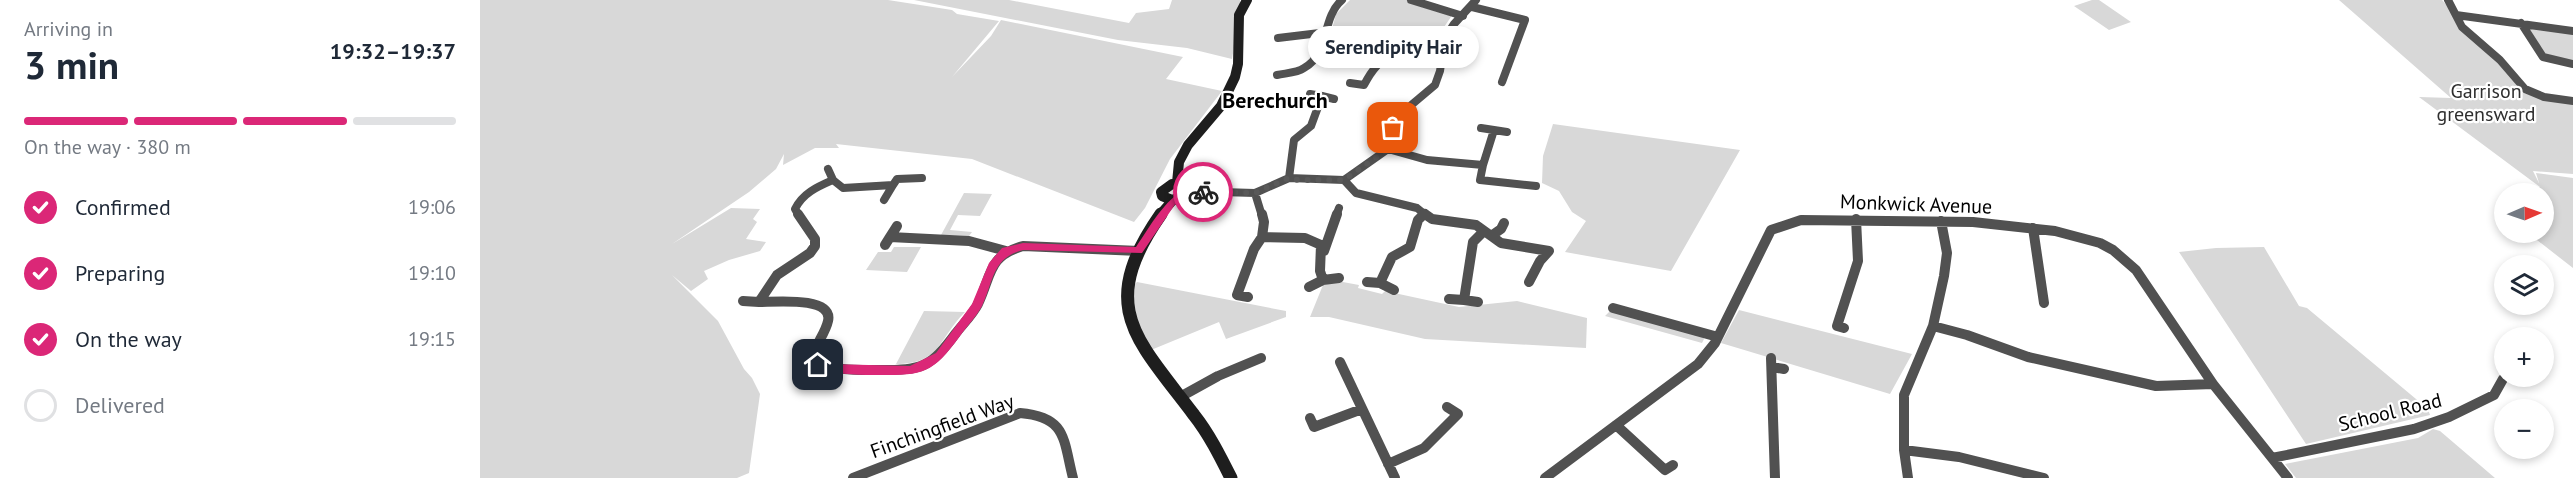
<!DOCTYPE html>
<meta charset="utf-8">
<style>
:root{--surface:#fff;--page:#f2f2f3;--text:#1f2937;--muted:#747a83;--line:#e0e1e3;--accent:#db2777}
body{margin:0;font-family:"PT Sans",sans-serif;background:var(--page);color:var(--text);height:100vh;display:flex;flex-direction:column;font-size:22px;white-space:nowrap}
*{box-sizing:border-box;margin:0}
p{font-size:20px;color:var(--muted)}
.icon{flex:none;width:33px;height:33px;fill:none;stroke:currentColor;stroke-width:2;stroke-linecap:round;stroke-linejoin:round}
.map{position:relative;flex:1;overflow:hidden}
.side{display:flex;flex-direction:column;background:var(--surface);width:480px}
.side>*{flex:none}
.needle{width:39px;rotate:88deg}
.buttons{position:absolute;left:2014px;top:183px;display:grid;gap:12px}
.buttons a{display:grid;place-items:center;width:60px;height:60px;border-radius:50%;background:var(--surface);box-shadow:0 3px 9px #0003;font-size:30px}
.pin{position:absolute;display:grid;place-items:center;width:51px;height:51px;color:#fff;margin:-26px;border-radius:12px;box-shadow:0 3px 9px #0006}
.courier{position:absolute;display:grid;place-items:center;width:60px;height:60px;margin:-30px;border:4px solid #db2777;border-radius:50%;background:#fff;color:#222;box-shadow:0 2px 8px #0007}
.bubble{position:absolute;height:42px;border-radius:21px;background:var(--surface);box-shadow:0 3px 9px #0003;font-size:20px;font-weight:800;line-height:42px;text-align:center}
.headline em{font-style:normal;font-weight:800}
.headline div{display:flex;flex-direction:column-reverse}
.headline{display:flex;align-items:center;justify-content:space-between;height:102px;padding:0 24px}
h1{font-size:39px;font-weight:800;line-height:45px}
.bar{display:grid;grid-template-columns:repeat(4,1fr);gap:9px 6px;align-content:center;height:72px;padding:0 24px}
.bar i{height:8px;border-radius:4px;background:var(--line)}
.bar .selected{background:var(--accent)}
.bar p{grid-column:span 4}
ol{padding:0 24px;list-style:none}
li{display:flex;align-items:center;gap:18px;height:66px}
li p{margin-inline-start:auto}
li .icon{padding:6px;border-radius:50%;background:var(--accent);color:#fff;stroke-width:4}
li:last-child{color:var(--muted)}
li i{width:33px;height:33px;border:3px solid var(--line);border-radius:50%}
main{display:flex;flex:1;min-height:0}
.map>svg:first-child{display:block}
</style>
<main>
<section class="side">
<div class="headline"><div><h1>3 min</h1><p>Arriving in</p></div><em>19:32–19:37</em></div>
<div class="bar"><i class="selected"></i><i class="selected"></i><i class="selected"></i><i></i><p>On the way · 380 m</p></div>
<ol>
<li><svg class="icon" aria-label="check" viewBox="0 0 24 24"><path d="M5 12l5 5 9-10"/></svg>Confirmed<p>19:06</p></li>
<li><svg class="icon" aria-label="check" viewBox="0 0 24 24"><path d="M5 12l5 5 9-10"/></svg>Preparing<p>19:10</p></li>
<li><svg class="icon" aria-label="check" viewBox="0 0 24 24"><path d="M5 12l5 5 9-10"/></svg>On the way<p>19:15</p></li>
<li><i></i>Delivered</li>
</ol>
</section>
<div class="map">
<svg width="2093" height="478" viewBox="0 0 2093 478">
<rect width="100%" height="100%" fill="#fff"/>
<path fill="#d8d8d8" d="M0,0H408L472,10L477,14L519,21L472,77L511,36L521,20L703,57L686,79L742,91L690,159L665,208L654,222L492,159L356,144L359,148H335L303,165L304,154L296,169L269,192L192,244L251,208L280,209L273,219L277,222L266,239L286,242L280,251L249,260L224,271L228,279L211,291L192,275L238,321L264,369L272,378L280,394L269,473L257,478H0Z
M434,0H529L649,23L656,13L689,9L692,0H760V12L752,59L707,48L638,40Z
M870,0H933L973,14L951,46L920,49L899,30L851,33L856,14Z
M1612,0H1619L1651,22L1629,30L1594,6Z
M1859,0H1962L2039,85L2093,104V174L2053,171L2059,183L2056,173L2093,178V268L2048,233L2064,232V194L2040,193L2060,187L1939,97L1971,98Z
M2053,26L2093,31V62L2059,52L2046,29Z
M1073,124L1260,150L1191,271L1085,252L1106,221L1092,212L1079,191L1062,183L1063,156Z
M484,193L512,194L500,216L478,215L470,230L492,232L489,236L461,235Z
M414,247H441L427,272L386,270L398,252H411Z
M1784,247L1819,306L1827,308L1948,409L1950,415L1826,444L1699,252L1736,248Z
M852,280L879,285L878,288L902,294L905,291L979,307L1037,301L1107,318L1106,348L945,339L849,317H830L843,285L853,283Z
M657,282L806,311V317L746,339L739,322L671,350C656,326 652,312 655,284Z
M1259,310L1432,354L1410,394L1241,343Z
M444,311L485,312C458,339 461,364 416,364Z
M1130,311L1222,335L1224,339L1222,343L1125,316Z
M1953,429L1960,431L2015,478H1816L1805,464L1938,438Z"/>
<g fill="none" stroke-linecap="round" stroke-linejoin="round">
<path stroke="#515151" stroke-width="8" d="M931,0L983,16
M1968,0L1982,27L2020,60L2045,89L2064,97L2093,101
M992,7L1045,20L1022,82
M1976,15L2093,31
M2041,23L2063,57L2093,64
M798,38L848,32
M797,75C806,73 817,73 824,68C850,54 841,18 862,0
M870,83L884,85C904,46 922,51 961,52
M830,94L842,96
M1001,128L1014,130L1003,165
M1014,130L1027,132
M908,149L947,160L1003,165L1000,180L1056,186
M348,169L353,180
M809,178L814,140L831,126L842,96L854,99
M864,180L876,193L937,208L947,216
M707,191L775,193L809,178L864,180L908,149L917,117L955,85L960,71L965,38L974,24L996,0
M775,193L782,216
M404,200L413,185
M319,216L315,209C323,193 337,187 353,180L363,188L413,185L417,179L442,178
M856,216L859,208
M942,216L945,213"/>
<path stroke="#515151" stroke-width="10" d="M318,214L335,239V246L330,253L297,275L279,302C294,302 354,296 348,321C345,335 334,345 332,360C353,371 376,370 399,370C443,370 450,368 476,333C483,324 493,314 498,304C512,274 508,256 543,246L659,251
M945,214L952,219L996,225L1021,243L1069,251L1060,261L1049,282
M1553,228L1564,303
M1011,236L1021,229L1024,223
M410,237L417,226
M782,237L825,238L841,245L840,271L843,280L829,287
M405,245L410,237L489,241L526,251
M844,251L857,214
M843,280L859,278
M887,282L900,283
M914,290L900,283L912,257L930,247L938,220L944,214
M768,297L757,295L774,249L782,237L784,222L782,214
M969,299L984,300
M263,301L279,302
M998,302L984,300L993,242L1004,231
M1133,308L1238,337
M1453,326L1487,335L1548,357L1676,386L1733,384
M1364,328L1357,326L1378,261L1376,219
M1291,358L1295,478
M860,362L915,478
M1292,367L1304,369
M700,397L738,376L781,358
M830,418L834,427L882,409
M1136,425L1185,470L1193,465
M1424,450L1479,457L1564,478
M1792,458L1934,429L1969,417L2014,395L2023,379
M908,464L944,448L978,414L967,407
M373,478L540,413C587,417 583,439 593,478
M1065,478L1218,364L1235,343L1291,230L1321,220L1493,222L1575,231L1620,243L1633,250L1656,270L1733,384L1808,478
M1428,478L1424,450V395L1453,326L1464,276L1467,253L1461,221"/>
<path stroke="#1e1e1e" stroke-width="10" d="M697,183L699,162L708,145L741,106L755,77L758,64L759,15L767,0
M679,216L692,201L707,191L705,185L692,184L681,192L682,196L692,200"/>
<path stroke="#1e1e1e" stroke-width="13" d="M681,214C616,307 656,338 714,415C729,434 740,456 751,478"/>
</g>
<path fill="#db2777" d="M707,188L723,189L728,192L723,195L709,194L706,199L696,203L662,253L543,250C512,258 514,280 502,306C496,317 487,326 480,336C451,376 442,375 394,375C374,375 353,374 334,368L332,365L338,361L347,364L430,366L456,353L492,304L509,263L522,248L543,243L656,247C671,225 684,200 707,188Z"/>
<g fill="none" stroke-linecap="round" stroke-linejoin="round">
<path stroke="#595959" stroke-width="6" stroke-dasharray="0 10.8" d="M723,192L775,193L809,178L818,180H864L908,149L913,128"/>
</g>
<g text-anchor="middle" stroke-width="4.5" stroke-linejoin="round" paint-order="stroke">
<g font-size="20" fill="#2f2f2f" stroke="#fff">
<text x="2006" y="98">Garrison<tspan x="2006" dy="23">greensward</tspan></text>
</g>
<g font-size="20" fill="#000" stroke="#fff">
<text transform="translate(1436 204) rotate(2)" y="7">Monkwick Avenue</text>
<text transform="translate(1910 412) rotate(-14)" y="7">School Road</text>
<text transform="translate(462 426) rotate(-20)" y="7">Finchingfield Way</text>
</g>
<g font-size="22" font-weight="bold" fill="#000" stroke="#fff">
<text x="795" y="108">Berechurch</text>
</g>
</g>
</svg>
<div class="buttons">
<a><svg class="needle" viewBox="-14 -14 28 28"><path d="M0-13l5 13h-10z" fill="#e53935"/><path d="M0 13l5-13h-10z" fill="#747a83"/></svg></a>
<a><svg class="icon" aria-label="layers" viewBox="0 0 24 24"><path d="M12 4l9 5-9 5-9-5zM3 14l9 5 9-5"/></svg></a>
<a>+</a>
<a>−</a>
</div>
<div class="pin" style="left:913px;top:128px;background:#ea580c"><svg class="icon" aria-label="bag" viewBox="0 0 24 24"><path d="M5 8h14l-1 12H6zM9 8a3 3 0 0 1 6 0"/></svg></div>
<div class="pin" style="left:338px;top:365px;background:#1f2937"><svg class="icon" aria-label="home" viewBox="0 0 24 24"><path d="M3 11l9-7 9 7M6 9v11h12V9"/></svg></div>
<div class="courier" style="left:723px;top:192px"><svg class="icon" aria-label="bike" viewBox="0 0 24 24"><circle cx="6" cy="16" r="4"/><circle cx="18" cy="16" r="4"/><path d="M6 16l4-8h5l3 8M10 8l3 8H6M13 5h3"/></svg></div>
<div class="bubble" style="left:828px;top:26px;width:171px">Serendipity Hair</div>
</div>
</main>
